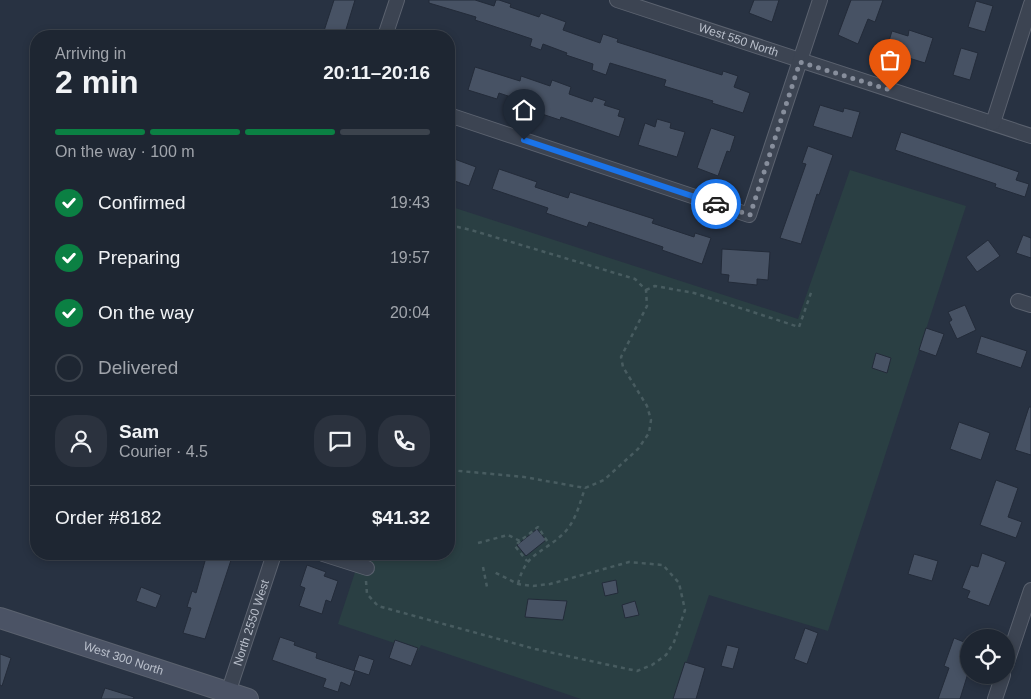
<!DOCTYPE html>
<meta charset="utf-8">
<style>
:root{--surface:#1e2632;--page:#2b323e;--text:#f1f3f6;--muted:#a1a5ac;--line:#3c434d;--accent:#0b8043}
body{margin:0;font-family:Helvetica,sans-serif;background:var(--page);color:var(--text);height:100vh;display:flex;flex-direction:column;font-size:19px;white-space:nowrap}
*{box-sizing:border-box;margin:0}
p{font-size:16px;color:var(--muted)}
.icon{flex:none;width:28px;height:28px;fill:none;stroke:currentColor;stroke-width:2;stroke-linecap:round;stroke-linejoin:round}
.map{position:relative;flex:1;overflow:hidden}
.details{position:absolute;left:30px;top:30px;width:425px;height:530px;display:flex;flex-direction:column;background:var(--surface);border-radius:20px;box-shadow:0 2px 8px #0003,0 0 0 1px var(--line)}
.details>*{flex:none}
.controls{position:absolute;left:960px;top:629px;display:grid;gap:10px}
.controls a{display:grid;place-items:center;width:55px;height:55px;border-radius:50%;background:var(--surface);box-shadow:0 2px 8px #0003,0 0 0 1px var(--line);font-size:25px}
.pin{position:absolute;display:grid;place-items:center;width:42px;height:42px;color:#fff;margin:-51px -21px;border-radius:50% 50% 50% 0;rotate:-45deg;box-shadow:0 0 5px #0007}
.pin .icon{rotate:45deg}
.courier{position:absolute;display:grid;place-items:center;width:50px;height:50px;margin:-25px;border:4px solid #1a73e8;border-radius:50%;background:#fff;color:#222;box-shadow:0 1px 6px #0007}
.headline em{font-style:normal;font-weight:700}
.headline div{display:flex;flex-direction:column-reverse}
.headline{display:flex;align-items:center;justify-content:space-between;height:85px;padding:0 25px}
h1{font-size:32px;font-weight:700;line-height:38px}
.bar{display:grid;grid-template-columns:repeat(4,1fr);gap:8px 5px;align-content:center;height:60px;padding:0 25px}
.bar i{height:6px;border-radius:4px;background:var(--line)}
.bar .selected{background:var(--accent)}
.bar p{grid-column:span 4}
.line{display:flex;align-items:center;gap:12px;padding:0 25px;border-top:1px solid var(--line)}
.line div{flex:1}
.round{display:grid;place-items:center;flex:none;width:52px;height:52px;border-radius:20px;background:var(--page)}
ol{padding:0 25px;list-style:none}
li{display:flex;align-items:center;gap:15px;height:55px}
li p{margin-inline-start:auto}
li .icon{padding:5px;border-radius:50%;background:var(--accent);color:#fff;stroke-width:4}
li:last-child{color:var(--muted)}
li i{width:28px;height:28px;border:2px solid var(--line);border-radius:50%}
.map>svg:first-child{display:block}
</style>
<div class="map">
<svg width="1031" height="699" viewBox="0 0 1031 699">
<rect width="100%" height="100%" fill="#283242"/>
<path fill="#2a3f43" d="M850,170L966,206L828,631L709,595L674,699H581L421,645L418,651L338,624L361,554H449V206L798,319Z"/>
<path fill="#475264" stroke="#232b39" d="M334,0H355L344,36L324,31Z
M429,0H475L494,6L496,0H499L511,4L510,7L539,17L541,13L566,22L563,30L600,43L603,34L618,39L617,42L722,75L723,71L738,76L734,87L750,93L743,113L712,103L713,101L664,86L666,80L610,63L606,75L592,70L593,64L566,55L567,53L543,44L541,50L530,46L532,39L475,20L476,17L429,3Z
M754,0H779L772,22L749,13Z
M851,0H883L875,22L868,19L858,44L838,35Z
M976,1L993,6L985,32L968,27Z
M909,30L933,38L925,63L886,51L892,31L908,36Z
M961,48L978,53L970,80L953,75Z
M475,67L520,81L521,76L550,86L552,80L571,87L569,94L592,102L594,97L606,101L604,105L620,110L618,116L625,118L619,137L561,117L560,120L539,113L541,107L499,93L497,99L468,90Z
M820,105L843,112L844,108L860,112L852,138L813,126Z
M657,119L671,123L670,128L685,132L677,157L638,145L645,123L655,127Z
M711,128L735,136L730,152L727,151L718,176L697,168Z
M901,132L1019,172L1016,180L1029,184L1025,197L995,187L996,184L895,150Z
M808,146L833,155L819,195L817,194L801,244L780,238L806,164L802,163Z
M449,157L476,167L469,186L449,179Z
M499,169L537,182L535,187L568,198L570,192L654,219L652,223L694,237L695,233L711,238L702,264L662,250L663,247L589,222L587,227L546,213L548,208L492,189Z
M1023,235L1031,238V258L1016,253Z
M988,240L1000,256L977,272L966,257Z
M722,249L770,252L768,280L757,279V285L728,282L729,275L721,274Z
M965,305L976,330L957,339L949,322L952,320L948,312Z
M926,328L944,334L936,356L919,350Z
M981,336L1027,351L1021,368L976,353Z
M876,353L891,358L887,373L872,368Z
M1029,407H1031V455L1015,450Z
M959,422L990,433L981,460L950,449Z
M996,480L1018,488L1008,517L1022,522L1016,538L980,525Z
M537,529L546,540L526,556L517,545Z
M982,553L1006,562L989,606L967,598L970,591L962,588L971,565L978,567Z
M207,554H233L205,639L183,633L191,608L187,607L192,591L196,593Z
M914,554L938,561L932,581L908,574Z
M307,565L326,572L324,576L338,581L331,602L326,600L322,614L299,606L305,588L300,586Z
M616,580L618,593L605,596L602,583Z
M141,587L161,595L156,608L136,601Z
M528,599L567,601L563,620L525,617Z
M635,601L639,615L625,618L622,605Z
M805,628L818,633L807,664L794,659Z
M280,637L295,642L294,645L317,653L316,658L355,671L350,686L341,682L338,692L323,687L326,679L272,660Z
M954,638L969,644V670L960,699H938L949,668L944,666Z
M395,640L418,648L411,666L389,658Z
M727,645L739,648L733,669L721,666Z
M0,654L11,658L2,686L0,685Z
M359,655L374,660L369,675L354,670Z
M685,662L705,668L696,699H673Z
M105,688L134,697L133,699H101Z"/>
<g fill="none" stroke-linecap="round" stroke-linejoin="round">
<g stroke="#5b626f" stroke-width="16">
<g id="minor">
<path id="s1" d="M617,0L1031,136"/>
<path d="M385,36L397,0"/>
<path d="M449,115L749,215L820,0"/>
<path d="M993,123L1031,4"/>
<path d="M1018,301L1031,305"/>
<path d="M323,554L367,568"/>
<path d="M1006,665L1031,590"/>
<path id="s2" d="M228,693L274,554"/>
<path d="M995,699L1003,675"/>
</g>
</g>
<g stroke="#5b626f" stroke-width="22">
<g id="secondary">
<path id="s3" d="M0,618L248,699"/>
</g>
</g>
<path stroke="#485c60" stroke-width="2.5" stroke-dasharray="4 4" stroke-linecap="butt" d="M449,228L458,227L471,230L635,279L646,290L647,306L621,357L623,367L647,406L651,420L649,433L638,449L604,480L585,488L524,477L449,470
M646,290L655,286L694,293L799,327L812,290
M520,541L515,546L527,561
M478,543L508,535L520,541L538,527L549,544
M483,567L487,587
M366,581L367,594L378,606L535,649L637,671L652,665L666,655L674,642L685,610L679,583L663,565L629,562L550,584L533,586L518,584L494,572
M518,584C526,552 542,554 563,534C575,523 580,503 585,488"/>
<use href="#minor" stroke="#3c4452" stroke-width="14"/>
<use href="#secondary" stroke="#4b5365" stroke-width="20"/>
</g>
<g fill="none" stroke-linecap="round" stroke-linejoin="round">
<path stroke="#878e9c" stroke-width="5" stroke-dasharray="0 9" d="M716,204L750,215L800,62L890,90"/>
<path stroke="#1a73e8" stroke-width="6" d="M524,140L716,204"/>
</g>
<g text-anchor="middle" stroke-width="4" stroke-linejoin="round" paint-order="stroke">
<g font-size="12" fill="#bac0cc" stroke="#212937">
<text dy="4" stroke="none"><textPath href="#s1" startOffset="128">West 550 North</textPath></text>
<text dy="4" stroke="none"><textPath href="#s2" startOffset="74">North 2550 West</textPath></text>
<text dy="4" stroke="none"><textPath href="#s3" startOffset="130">West 300 North</textPath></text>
</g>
</g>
</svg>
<div class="controls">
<a><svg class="icon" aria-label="locate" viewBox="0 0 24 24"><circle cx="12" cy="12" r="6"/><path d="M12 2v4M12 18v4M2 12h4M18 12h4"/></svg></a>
</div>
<div class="pin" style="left:890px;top:90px;background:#ea580c"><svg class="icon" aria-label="bag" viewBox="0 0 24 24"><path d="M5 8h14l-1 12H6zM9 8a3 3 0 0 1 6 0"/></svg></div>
<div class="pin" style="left:524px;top:140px;background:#1f2937"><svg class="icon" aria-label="home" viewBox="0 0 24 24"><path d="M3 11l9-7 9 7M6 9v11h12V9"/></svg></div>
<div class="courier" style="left:716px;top:204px"><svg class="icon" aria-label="car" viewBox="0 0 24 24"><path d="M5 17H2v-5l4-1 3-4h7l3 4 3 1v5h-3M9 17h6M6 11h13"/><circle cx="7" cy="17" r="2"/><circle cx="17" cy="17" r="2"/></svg></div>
<section class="details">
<div class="headline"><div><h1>2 min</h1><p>Arriving in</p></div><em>20:11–20:16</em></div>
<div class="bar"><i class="selected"></i><i class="selected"></i><i class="selected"></i><i></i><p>On the way · 100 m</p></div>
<ol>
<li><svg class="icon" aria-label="check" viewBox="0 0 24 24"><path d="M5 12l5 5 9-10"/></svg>Confirmed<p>19:43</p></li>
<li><svg class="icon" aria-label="check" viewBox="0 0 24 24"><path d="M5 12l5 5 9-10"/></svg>Preparing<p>19:57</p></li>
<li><svg class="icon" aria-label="check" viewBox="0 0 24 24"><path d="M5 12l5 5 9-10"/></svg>On the way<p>20:04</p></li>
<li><i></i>Delivered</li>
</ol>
<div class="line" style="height:90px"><a class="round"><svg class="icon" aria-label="person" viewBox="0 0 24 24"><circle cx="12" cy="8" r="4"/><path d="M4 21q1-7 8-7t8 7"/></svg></a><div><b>Sam</b><p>Courier · 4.5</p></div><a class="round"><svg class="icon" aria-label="chat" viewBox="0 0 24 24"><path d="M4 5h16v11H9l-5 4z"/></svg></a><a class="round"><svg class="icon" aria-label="phone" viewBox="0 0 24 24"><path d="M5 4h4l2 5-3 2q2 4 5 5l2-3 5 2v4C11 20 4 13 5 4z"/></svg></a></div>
<div class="line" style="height:65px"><div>Order #8182</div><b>$41.32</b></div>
</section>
</div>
